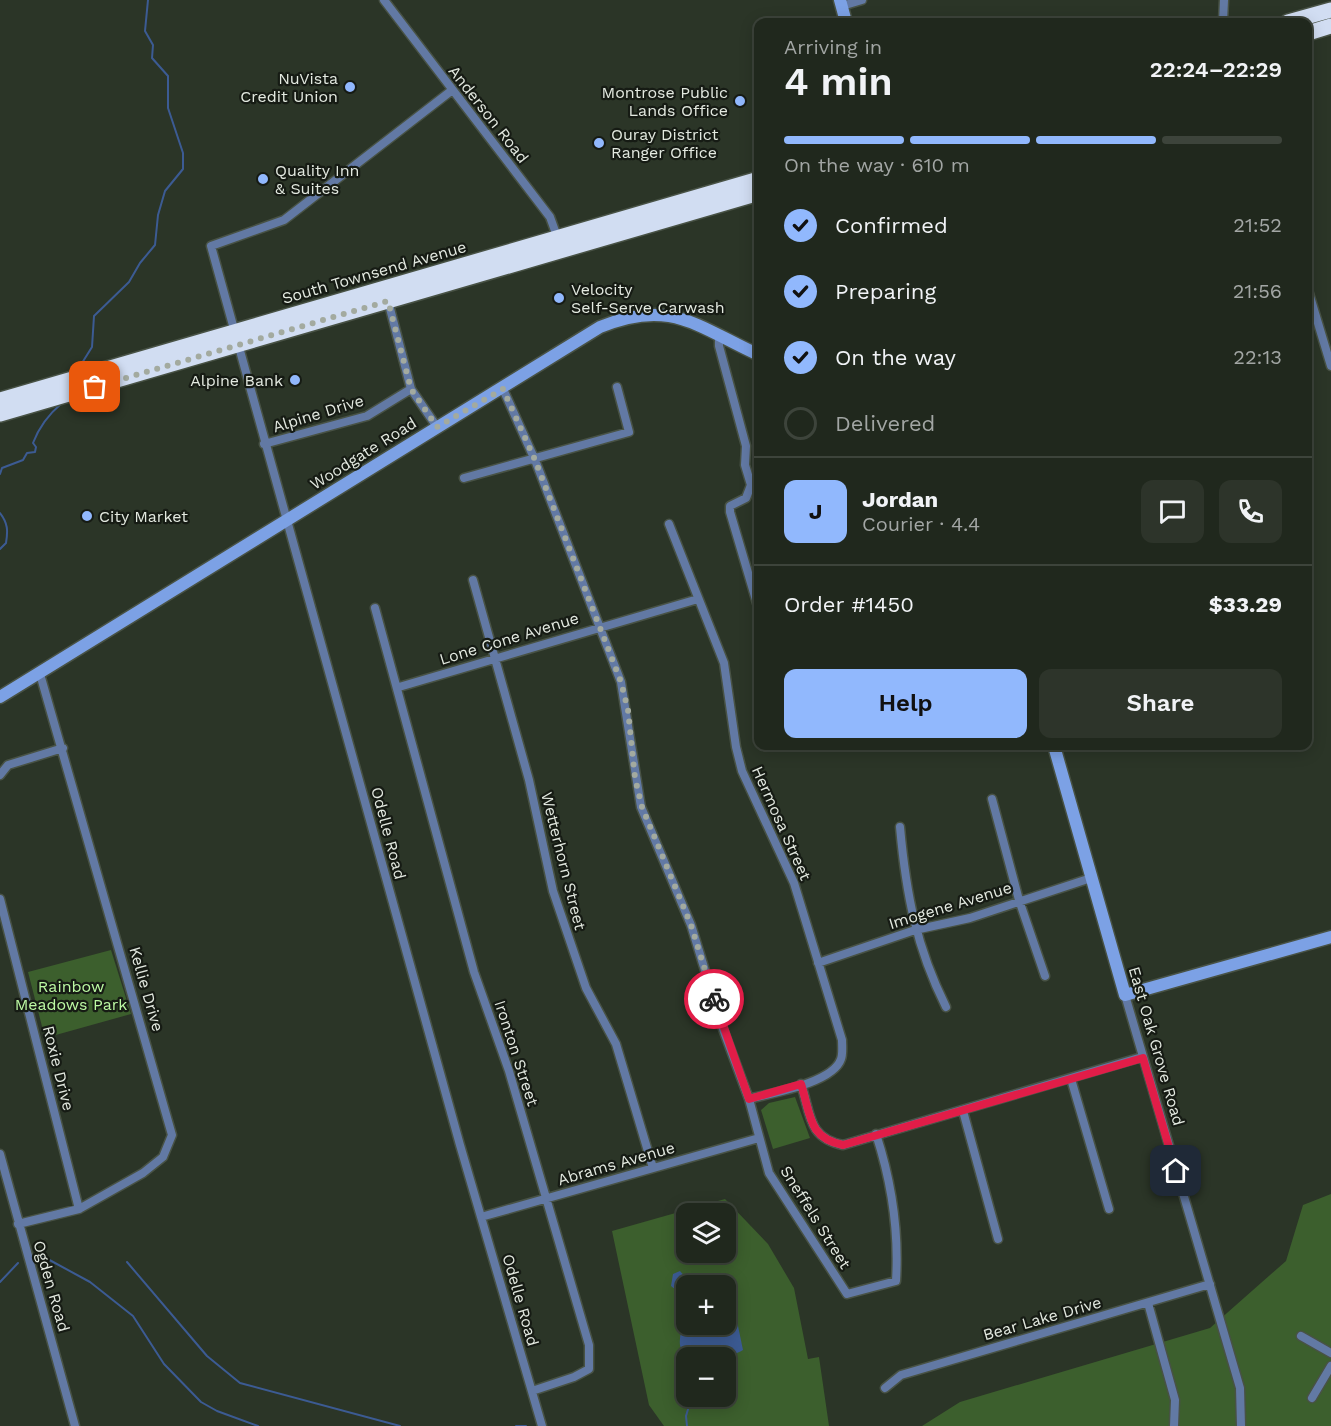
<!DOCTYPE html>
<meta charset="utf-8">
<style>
:root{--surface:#20281d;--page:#2d342a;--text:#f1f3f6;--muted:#a2a6a4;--line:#3d443b;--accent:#91b8fd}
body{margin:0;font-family:"Work Sans",sans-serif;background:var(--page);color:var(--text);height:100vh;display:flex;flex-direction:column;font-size:22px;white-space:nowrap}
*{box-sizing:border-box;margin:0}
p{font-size:20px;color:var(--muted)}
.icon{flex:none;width:33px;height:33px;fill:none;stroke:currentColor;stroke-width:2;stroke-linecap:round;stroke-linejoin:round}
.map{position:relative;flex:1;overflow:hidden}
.drawer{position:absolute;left:754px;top:18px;width:558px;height:732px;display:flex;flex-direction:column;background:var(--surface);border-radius:12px;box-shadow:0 3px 15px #0003,0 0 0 2px var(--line)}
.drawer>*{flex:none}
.controls{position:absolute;left:676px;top:1203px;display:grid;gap:12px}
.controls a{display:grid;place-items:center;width:60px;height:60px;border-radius:12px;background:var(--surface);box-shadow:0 3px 15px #0003,0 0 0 2px var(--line);font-size:30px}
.pin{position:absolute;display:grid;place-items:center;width:51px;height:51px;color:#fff;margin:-26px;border-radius:12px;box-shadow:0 3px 9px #0006}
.courier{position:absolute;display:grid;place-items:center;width:60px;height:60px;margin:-30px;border:4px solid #e11d48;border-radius:50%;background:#fff;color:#222;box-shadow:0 2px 8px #0007}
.headline em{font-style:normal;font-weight:600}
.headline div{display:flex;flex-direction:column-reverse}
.headline{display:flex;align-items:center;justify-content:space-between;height:102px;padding:0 30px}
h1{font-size:39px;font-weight:600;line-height:45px}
.bar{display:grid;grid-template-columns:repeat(4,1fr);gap:9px 6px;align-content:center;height:72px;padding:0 30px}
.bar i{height:8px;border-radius:4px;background:var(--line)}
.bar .selected{background:var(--accent)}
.bar p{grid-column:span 4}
.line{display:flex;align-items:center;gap:15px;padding:0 30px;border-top:2px solid var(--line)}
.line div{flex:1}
.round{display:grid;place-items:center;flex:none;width:63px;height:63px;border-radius:12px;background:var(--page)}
ol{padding:0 30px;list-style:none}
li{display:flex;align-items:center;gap:18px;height:66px}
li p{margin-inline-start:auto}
li .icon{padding:6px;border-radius:50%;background:var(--accent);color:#111;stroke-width:4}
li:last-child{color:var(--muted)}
li i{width:33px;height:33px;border:3px solid var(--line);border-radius:50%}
.primary-button{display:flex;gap:12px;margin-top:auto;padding:12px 30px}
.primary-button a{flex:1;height:69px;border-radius:12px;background:var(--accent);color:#111;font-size:24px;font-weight:600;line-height:69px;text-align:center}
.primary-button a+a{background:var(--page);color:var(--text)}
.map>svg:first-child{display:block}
</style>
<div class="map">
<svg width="1331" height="1426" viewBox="0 0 1331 1426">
<rect width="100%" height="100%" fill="#2b3527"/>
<path fill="#3c5f2d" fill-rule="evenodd" d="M111,950L131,1014L45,1038L28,972Z
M795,1097L810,1138L773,1149L761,1110L769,1103Z
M1331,1194V1426H922L960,1402L1210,1328L1286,1261L1303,1205Z
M725,1199L768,1244L794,1288L808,1359L819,1357L829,1426H664L649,1405L612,1231ZM687,1214H726V1252H687ZM687,1286H726V1324H687ZM687,1358H726V1396H687Z"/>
<path fill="#3c5b93" d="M680,1271L692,1285L687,1286V1324H726V1313L737,1321L743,1350C732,1358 684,1366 680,1345C679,1339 682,1328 683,1322L677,1316L676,1290L671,1286L673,1274Z"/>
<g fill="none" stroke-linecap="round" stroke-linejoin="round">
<path stroke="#3c5b93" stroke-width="2" d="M77,371L92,347L94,316L129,282L140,263L155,245L158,215L165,191L183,169V153L168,108V76L152,58L153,45L145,31L148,0
M0,474L2,468L23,460L27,453L35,452L36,447L33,443C39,427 49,414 62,403
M0,513C8,523 8,531 6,543L0,549
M36,1255L44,1257L90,1282L133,1316L164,1364L201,1402L217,1411L258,1426
M127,1262L207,1356L240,1383L400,1426
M0,1282L18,1263
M516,1426H526
M687,1426L686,1416L692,1396"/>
<g stroke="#485245" stroke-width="11">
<path id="street" d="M384,0L550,217L558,239
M842,6L862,0
M1223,22L1224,0
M451,91L284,220L211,246L460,1145L542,1426
M1308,290L1331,366
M387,297L411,389L437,427
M719,337V346L746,446L745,465L751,485L746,498L730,506V512L759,610
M503,389L535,460L621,682L641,807L691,925L723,1029L749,1099L769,1173L847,1294L896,1281C899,1232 891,1180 876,1134
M264,444L367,416L411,389
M464,478L629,432L617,387
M669,524L724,663L736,747L742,771L794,883L842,1040C842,1045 843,1054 841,1059C833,1083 772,1093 749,1099
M473,580L529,780L553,891L586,988L616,1044L653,1168
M375,608L474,972L509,1071L589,1345V1369L574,1377L532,1391
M399,687L698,599
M0,775L8,765L63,748
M992,799L1019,900L1045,976
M900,827C906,893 916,947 946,1007
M0,899L79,1209
M818,963L915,930L970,918L1091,878
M1125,995L1240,1388L1241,1426
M1071,1079L1109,1209
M801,1084C811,1115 808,1138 843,1145L1142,1057
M963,1111L998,1239
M0,1154L75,1426
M481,1217L759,1138
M18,1224L79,1209L143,1173L163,1157L172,1135L40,674
M1148,1303L1175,1400L1174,1426
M1301,1336L1331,1353
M885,1388L901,1375L1210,1284
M1312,1398L1331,1366"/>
</g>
<g stroke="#485245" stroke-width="15">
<path id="secondary" d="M840,0L846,22
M0,697L600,327C670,298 696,326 759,355
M1054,746L1125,995L1331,937"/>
</g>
<g stroke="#485245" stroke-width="18">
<path id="highway" d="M1288,22L1331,10
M1308,33L1331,26
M0,400L759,179
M0,414L759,193"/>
</g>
<use href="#street" stroke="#6279a4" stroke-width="8"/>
<use href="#secondary" stroke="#7ca1e5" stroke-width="12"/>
<use href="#highway" stroke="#d1ddf2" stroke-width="15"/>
</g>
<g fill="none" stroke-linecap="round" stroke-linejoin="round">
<path stroke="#a3aa9f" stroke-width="6" stroke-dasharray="0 10.8" d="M95,387L388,301L411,389L437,427L503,389L535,460L621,682L628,710L635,778L642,807L691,925L714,999"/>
<path stroke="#e11d48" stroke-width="8" d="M714,999L749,1099L801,1084C811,1115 808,1138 843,1145L1143,1058L1176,1171"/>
</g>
<g fill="#91b8fd" stroke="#161b14" stroke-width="2">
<circle cx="350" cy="87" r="6"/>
<circle cx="740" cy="101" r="6"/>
<circle cx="599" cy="143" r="6"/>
<circle cx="263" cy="179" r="6"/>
<circle cx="559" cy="298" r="6"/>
<circle cx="295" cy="380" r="6"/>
<circle cx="87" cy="516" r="6"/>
</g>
<g text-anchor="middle" stroke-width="4.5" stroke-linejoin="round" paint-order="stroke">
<g font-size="16" fill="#e3e9e0" stroke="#161b14" text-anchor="start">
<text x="338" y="84" text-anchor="end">NuVista<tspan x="338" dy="18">Credit Union</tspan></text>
<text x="728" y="98" text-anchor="end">Montrose Public<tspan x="728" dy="18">Lands Office</tspan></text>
<text x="611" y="140">Ouray District<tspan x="611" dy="18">Ranger Office</tspan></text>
<text x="275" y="176">Quality Inn<tspan x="275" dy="18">&amp; Suites</tspan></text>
<text x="571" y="295">Velocity<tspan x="571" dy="18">Self-Serve Carwash</tspan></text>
<text x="283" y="386" text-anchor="end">Alpine Bank</text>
<text x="99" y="522">City Market</text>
</g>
<g font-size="16" fill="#e3e9e0" stroke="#161b14">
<text transform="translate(489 114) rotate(52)" y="6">Anderson Road</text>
<text transform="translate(374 272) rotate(-16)" y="6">South Townsend Avenue</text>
<text transform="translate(318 413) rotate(-17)" y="6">Alpine Drive</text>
<text transform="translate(363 453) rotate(-32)" y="6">Woodgate Road</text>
<text transform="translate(509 638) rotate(-17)" y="6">Lone Cone Avenue</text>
<text transform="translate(782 823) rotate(66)" y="6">Hermosa Street</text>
<text transform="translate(389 833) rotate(75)" y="6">Odelle Road</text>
<text transform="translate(564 861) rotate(76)" y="6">Wetterhorn Street</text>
<text transform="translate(950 905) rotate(-17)" y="6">Imogene Avenue</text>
<text transform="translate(147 989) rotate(74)" y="6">Kellie Drive</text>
<text transform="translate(1157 1046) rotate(74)" y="6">East Oak Grove Road</text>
<text transform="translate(517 1053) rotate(72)" y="6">Ironton Street</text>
<text transform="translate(59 1068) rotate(76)" y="6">Roxie Drive</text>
<text transform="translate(616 1163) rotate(-16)" y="6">Abrams Avenue</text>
<text transform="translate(816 1217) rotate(58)" y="6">Sneffels Street</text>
<text transform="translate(52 1286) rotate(74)" y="6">Ogden Road</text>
<text transform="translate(521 1300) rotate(74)" y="6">Odelle Road</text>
<text transform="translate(1042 1318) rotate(-16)" y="6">Bear Lake Drive</text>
</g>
<g font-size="16" fill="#bcf9a3" stroke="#161b14">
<text x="71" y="992">Rainbow<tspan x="71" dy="18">Meadows Park</tspan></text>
</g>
</g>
</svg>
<div class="controls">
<a><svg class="icon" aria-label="layers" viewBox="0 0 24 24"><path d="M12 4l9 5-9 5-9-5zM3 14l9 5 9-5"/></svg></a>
<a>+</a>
<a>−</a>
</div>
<div class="pin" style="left:95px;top:387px;background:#ea580c"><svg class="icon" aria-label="bag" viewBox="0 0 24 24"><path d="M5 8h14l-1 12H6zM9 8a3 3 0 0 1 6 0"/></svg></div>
<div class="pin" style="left:1176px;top:1171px;background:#1f2937"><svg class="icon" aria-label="home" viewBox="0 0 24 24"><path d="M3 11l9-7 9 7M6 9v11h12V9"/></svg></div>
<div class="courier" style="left:714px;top:999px"><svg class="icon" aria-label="bike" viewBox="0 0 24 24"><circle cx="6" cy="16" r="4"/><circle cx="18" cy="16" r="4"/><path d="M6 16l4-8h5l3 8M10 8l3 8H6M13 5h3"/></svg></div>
<section class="drawer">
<div class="headline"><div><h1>4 min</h1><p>Arriving in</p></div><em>22:24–22:29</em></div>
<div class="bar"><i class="selected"></i><i class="selected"></i><i class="selected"></i><i></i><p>On the way · 610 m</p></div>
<ol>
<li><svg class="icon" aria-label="check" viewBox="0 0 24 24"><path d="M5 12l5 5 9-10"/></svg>Confirmed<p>21:52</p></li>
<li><svg class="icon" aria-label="check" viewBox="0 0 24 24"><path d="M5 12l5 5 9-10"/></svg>Preparing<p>21:56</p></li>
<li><svg class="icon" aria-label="check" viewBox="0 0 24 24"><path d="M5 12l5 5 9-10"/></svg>On the way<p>22:13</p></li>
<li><i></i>Delivered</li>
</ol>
<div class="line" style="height:108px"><b class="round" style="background:var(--accent);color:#111">J</b><div><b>Jordan</b><p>Courier · 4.4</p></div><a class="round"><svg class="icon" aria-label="chat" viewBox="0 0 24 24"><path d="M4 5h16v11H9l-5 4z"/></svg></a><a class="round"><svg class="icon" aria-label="phone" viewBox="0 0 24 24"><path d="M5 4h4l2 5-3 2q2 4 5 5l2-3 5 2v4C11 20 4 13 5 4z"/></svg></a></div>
<div class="line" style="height:78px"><div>Order #1450</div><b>$33.29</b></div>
<div class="primary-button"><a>Help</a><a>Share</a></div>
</section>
</div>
